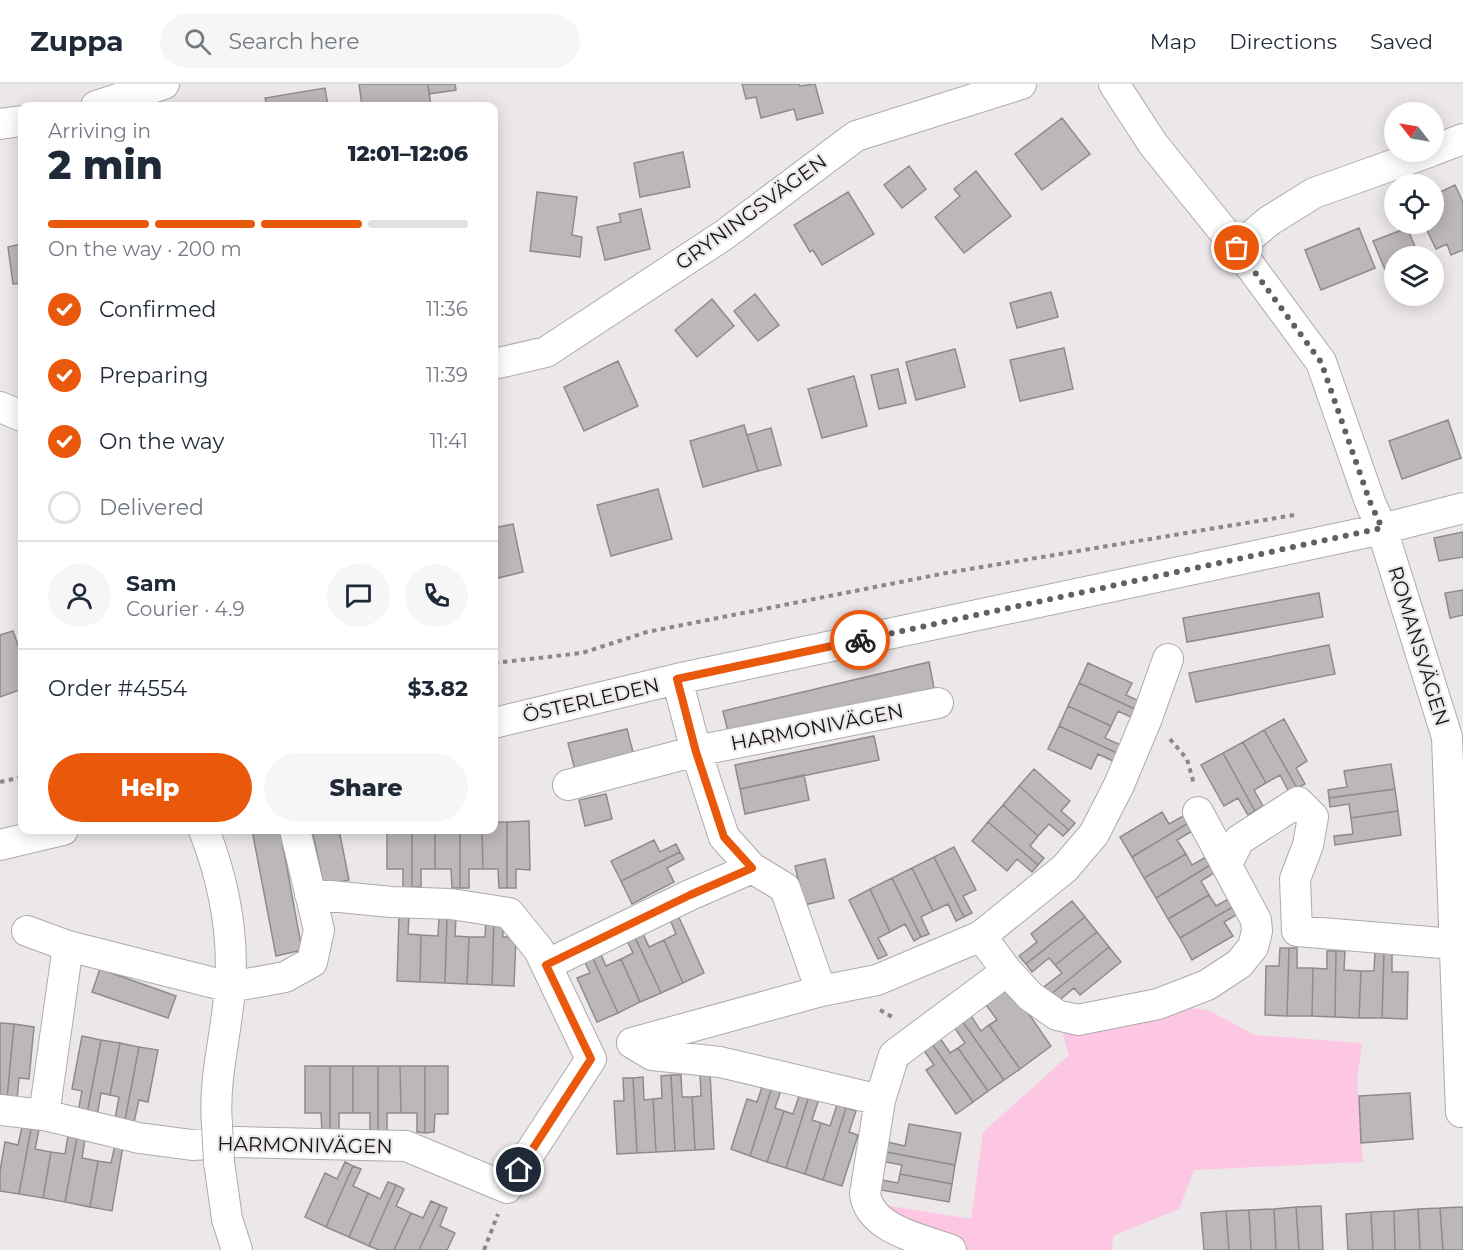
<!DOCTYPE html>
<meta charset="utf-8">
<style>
:root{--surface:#fff;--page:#f6f6f7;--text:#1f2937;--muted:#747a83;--line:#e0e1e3;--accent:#ea580c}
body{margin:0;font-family:Montserrat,sans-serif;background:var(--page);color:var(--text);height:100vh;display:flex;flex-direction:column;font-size:22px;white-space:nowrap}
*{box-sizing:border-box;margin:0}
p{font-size:20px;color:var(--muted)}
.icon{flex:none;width:33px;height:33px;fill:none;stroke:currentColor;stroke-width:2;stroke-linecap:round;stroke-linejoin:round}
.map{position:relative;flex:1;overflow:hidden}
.sheet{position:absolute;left:18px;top:18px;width:480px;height:732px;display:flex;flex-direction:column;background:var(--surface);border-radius:12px;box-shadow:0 3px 15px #0003}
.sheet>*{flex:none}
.needle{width:39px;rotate:301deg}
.controls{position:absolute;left:1384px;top:18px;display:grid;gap:12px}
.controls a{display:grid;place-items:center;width:60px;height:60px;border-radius:50%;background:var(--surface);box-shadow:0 3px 15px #0003;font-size:30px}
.pin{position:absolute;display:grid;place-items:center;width:51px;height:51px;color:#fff;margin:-26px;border:3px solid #fff;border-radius:50%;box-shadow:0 2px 6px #0007}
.courier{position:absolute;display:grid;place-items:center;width:60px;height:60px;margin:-30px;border:4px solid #ea580c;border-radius:50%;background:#fff;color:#222;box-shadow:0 2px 8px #0007}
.headline em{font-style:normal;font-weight:800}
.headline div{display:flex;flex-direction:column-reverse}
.headline{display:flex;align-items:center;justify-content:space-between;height:102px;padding:0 30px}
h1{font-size:39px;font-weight:800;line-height:45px}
.bar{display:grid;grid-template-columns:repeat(4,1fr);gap:9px 6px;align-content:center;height:72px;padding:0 30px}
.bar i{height:8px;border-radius:4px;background:var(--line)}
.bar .selected{background:var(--accent)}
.bar p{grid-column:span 4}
.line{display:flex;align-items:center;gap:15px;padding:0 30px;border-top:2px solid var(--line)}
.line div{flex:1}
.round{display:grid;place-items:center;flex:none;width:63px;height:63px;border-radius:32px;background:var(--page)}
ol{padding:0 30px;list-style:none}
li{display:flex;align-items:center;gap:18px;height:66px}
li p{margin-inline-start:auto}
li .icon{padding:6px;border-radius:50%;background:var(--accent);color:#fff;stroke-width:4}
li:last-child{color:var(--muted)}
li i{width:33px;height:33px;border:3px solid var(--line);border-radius:50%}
.button{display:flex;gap:12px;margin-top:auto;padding:12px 30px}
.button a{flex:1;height:69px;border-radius:36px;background:var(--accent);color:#fff;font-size:24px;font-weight:800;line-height:69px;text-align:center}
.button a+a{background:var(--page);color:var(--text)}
header{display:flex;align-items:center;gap:36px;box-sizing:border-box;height:84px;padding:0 30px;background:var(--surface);border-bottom:2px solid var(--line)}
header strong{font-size:28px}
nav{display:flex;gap:33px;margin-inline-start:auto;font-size:21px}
.search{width:420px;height:54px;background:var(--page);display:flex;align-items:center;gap:15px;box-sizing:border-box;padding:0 21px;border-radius:33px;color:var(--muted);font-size:22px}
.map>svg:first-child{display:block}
</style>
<header>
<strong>Zuppa</strong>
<div class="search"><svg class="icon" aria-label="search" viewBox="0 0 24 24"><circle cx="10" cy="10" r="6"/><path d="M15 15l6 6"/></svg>Search here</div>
<nav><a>Map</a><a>Directions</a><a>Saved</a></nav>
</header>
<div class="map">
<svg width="1463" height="1166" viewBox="0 0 1463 1166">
<rect width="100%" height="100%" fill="#ece8ea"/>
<path fill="#fdc7e3" d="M1158,920L1208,926L1255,951L1362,959L1357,998L1363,1078L1194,1086L1179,1125L1113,1152L1112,1166H902L895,1145L866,1118L971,1135L983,1048L1069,971L1057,931Z"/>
<path fill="#bcb8ba" stroke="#8f8b8d" stroke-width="1.5" d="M359,0H428L431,22H362Z
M428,0H455L456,6L429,10Z
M742,0H799L800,2L815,0L823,29L797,36L794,25L761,34L756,13L746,15Z
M325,4L328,22H267L265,14Z
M1062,34L1090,70L1042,106L1015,70Z
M683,68L690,103L640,113L634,79Z
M909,82L926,105L902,124L884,101Z
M976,87L1011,132L964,169L935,133L960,112L954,105Z
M1455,101L1463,118V166L1451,171L1447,160L1436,165L1424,140H1434V111Z
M537,108L577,113L572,151L582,153L580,173L530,167Z
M848,108L874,150L822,181L813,166L810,168L794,141Z
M641,125L650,165L605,176L597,143L621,138L619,130Z
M1359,144L1375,184L1321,206L1305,166Z
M1407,144L1419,172H1395V192L1389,195L1373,157Z
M22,160V199L13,200L8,163Z
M1051,208L1058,233L1017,244L1010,219Z
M755,210L779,241L758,257L734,227Z
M712,215L734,242L697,273L675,246Z
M19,234H22V270Z
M1064,264L1073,305L1020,317L1010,276Z
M955,265L965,303L916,316L906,278Z
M618,277L638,322L584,347L564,303Z
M898,285L906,319L879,325L871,291Z
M854,292L867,342L822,354L808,305Z
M1448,336L1461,374L1402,395L1389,357Z
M744,341L758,387L703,403L690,357Z
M771,344L781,381L758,387L747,351Z
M658,405L672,455L611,472L597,421Z
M513,440L523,488L494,495V444Z
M1463,448V473L1439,477L1434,454Z
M1463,506V531L1450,534L1445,509Z
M1319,509L1323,533L1187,558L1183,534Z
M13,547L22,573V605L0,613V551Z
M1329,561L1335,590L1196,618L1189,589Z
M929,578L934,604L729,652L723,627Z
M1088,579L1132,599L1126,611L1143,619L1139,627L1079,599Z
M1079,599L1139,627L1135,635L1118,627L1111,642L1068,622Z
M1068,622L1111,642L1105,654L1123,662L1119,670L1059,642Z
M1284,635L1307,677L1296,684L1305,700L1297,704L1264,646Z
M1059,642L1119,670L1115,678L1098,670L1091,685L1048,665Z
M627,645L634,672L575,686L568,659Z
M1264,646L1297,704L1289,708L1280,691L1266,699L1243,658Z
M874,652L879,676L740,705L735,681Z
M1243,658L1266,699L1254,706L1263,722L1255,727L1223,669Z
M1223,669L1255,727L1248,731L1238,714L1224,722L1201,681Z
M1391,680L1395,705L1329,714L1328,706L1347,703L1344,687Z
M1034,685L1070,717L1061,727L1075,739L1069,746L1019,702Z
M804,691L809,716L745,730L740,705Z
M1019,702L1069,746L1063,752L1049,740L1038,752L1003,721Z
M1395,705L1398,727L1351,734L1349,720L1330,723L1329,714Z
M606,710L612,735L585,742L579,716Z
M1003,721L1038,752L1030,762L1044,774L1038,781L988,738Z
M1398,727L1401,751L1335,761L1334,752L1353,750L1351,734Z
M1162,728L1169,740L1185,731L1190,738L1132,773L1120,753Z
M529,737L530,786L516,785V804H507V738Z
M494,738H507V804H499L498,785H483L482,746H494Z
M988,738L1038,781L1032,788L1017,775L1007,787L972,757Z
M1190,738L1194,746L1177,756L1186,770L1144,794L1132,773Z
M252,746H280L302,866L276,872Z
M312,746H339L349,796L324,802Z
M387,746H412V803L403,804V785H387Z
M412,746H435V785H421V803H412Z
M435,746H460V804H452L451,785H435Z
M460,746H482L483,785H469V804H460Z
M654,756L660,768L676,760L680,768L621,797L611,777Z
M954,763L976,806L963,812L972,829L964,833L934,773Z
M680,768L684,775L667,784L674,798L632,820L621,797Z
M1186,770L1192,781L1208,772L1212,780L1156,814L1144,794Z
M934,773L964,833L956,837L948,820L933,827L912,784Z
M825,775L834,814L804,821L795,782Z
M1212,780L1217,787L1201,797L1209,811L1168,835L1156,814Z
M912,784L933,827L921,833L929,850L921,853L892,794Z
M892,794L921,853L914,857L905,840L890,848L870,805Z
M870,805L890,848L878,854L887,871L878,875L849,816Z
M1209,811L1216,822L1232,813L1236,821L1180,854L1168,835Z
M1072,817L1085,833L1026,880L1019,872L1037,858L1031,850Z
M1236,821L1241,828L1224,838L1233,852L1192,876L1180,854Z
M677,829L704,889L683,899L664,856L676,850L669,833Z
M399,832H409L408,850L421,851L420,898L397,897Z
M439,833H447L445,899L420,898L421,851L438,852Z
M447,833H456L455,852L469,853L467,900L445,899Z
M1085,833L1097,848L1055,881L1049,874L1032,888L1026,880Z
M486,834H494L492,901L467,900L469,853H485Z
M494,834L503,835V853H516L514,902L492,901Z
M641,845L649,863L664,856L683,899L661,909L633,849Z
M1097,848L1109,863L1050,911L1044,903L1062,889L1055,881Z
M633,849L661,909L640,918L621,875L633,869L625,852Z
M1109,863L1121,878L1080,911L1074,904L1057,918L1050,911Z
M598,864L606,882L621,875L640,918L618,929L590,868Z
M1280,864H1289L1287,932L1265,931L1266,882H1279Z
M1289,864H1297V884H1313L1312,932H1287Z
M1327,867H1336L1335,933L1312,932L1313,884L1327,885Z
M1336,867H1345L1344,886L1361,887L1359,934L1335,933Z
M590,868L618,929L597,938L577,894L590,889L582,872Z
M1375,868H1384L1382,934H1359L1361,887H1374Z
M1384,868L1392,869V888H1408L1407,935L1382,934Z
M100,885L176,912L168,934L92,908Z
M1008,900L1051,962L1020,985L989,941L997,936L984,918Z
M969,929L981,947L989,941L1020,985L1004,996L960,934Z
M960,934L1004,996L988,1007L958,964L965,959L952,940Z
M0,939L14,940L7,1015H0Z
M14,940L34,943L29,995L19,994L17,1016L7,1015Z
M938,951L950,969L958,964L988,1007L973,1018L930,957Z
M82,952L101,956L87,1030L78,1028L82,1007L72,1005Z
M101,956L120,959L110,1011L101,1009L97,1032L87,1030Z
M930,957L973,1018L956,1030L926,986L934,981L921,962Z
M120,959L139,963L125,1036L115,1035L119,1013L110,1011Z
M139,963L158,966L148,1018L139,1016L134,1038L125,1036Z
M305,982H330V1048H322L321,1029H305Z
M330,982H353V1029H339V1048H330Z
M353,982H378V1048H370V1029H353Z
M378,982H400L401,1029H387V1048H378Z
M400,982H425V1049L417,1048V1029H401Z
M425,982H448V1030H435L434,1048L425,1049Z
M700,989H710L714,1065L695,1066L692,1013L701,1012Z
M671,991L675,1067L656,1068L653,1015L662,1014L661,992Z
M671,991H681L682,1013H692L695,1066L675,1067Z
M643,993L644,1016L653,1015L656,1068L637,1069L633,994Z
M623,994H633L637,1069L617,1070L614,1017H624Z
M764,997L773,1000L750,1072L731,1065L747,1015L757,1018Z
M773,1000L782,1003L775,1024L784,1027L767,1078L750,1072Z
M800,1009L809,1012L786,1084L767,1078L784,1027L793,1030Z
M1410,1009L1413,1055L1361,1059L1359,1012Z
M809,1012L819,1015L812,1036L821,1039L805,1090L786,1084Z
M837,1021L846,1024L823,1096L805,1090L821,1039L830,1042Z
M846,1024L856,1027L849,1048L858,1051L842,1102L823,1096Z
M909,1040L961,1049L955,1081L881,1067L883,1057L905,1062Z
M22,1043L31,1045L19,1110L0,1107V1087L5,1058L18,1061Z
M31,1045L39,1046L35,1065L51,1068L43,1114L19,1110Z
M68,1052L77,1053L65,1118L43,1114L51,1068L65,1070Z
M77,1053L85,1055L82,1074L98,1077L90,1123L65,1118Z
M115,1061L123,1062L112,1127L90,1123L98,1077L111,1079Z
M881,1067L955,1081L952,1100L900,1090L902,1081L880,1077Z
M345,1078L353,1082L326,1143L305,1133L325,1089L337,1095Z
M353,1082L361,1085L353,1102L368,1109L349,1153L326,1143Z
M900,1090L952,1100L949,1118L875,1105L876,1095L898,1099Z
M388,1098L396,1101L369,1162L349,1153L368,1109L380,1115Z
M396,1101L404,1105L396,1122L411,1129L394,1166H379L369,1162Z
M431,1117L440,1121L419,1166H394L411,1129L423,1134Z
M440,1121L447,1124L440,1142L455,1149L447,1166H419Z
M1321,1122L1323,1166H1299L1296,1123Z
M1296,1123L1299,1166H1276L1274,1125Z
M1463,1123V1166H1443L1440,1124Z
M1440,1124L1443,1166H1420L1418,1125Z
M1274,1125L1276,1166H1251L1249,1126Z
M1418,1125L1420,1166H1395L1394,1127Z
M1249,1126L1251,1166H1229L1226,1127Z
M1226,1127L1229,1166H1204L1201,1129Z
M1394,1127L1395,1166H1373L1371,1128Z
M1371,1128L1373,1166H1348L1346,1130Z"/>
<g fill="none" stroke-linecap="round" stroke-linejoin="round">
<g stroke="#aeaaac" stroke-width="32">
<path id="minor" d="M1114,0L1153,60L1237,164L1321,278L1370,418L1382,445L1447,653L1461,1028
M96,22L164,0
M0,40L22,37
M1434,66L1463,55
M1237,164L1269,137L1314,109L1429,68
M494,280L546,268L724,151L856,52L1021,0
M0,323L22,332
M1168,575L1147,634L1119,701L1094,750L1065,784L981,852L1007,887L1030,912L1057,931L1078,936L1158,920L1207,901L1239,880L1253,863L1257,847L1256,836L1198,728
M677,595L696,667L724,753L752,784L785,804L821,907
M494,639L677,595L1382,445L1463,424
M568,701L696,667L938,619
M204,746C223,795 234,850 230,903C227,949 213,995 217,1041
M0,761L63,746
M1227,780L1239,756L1298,718L1313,733L1308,761L1295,795L1297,847L1454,860
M27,847L68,862L230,903L285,893L312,878L319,846L295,746
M546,881L690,811L752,784
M880,1016L720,978L652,971L632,959L821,907L877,896L981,852
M0,1026L44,1031L68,862
M44,1031L139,1054L192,1061L237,1058L406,1062L507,1104L591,975L539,866L509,829L451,820L391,818L310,810
M219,1078L227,1135L237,1166
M951,1166C922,1155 870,1146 865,1110L880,1016L894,971L1007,887"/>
</g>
<path stroke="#8a8889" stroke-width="4" stroke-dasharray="4.5 4.5" stroke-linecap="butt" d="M494,579L582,569L647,548L946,489L1294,431
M1170,655L1187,675L1194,700
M0,698L22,693
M880,926L894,934
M484,1166L498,1130"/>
<use href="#minor" stroke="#fff" stroke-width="30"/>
<g stroke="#aeaaac" stroke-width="32" stroke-linecap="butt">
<path id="minor-bridge" d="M217,1041L219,1078"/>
</g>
<use href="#minor-bridge" stroke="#fff" stroke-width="30"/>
</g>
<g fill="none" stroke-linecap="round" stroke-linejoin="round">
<path stroke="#615f60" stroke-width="6" stroke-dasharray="0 10.8" d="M860,556L1382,444L1370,418L1321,278L1237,164"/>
<path stroke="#ea580c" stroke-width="8" d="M519,1086L591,975L546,881L690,811L752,784L724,753L696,668L677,595L860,556"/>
</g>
<g text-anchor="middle" stroke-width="4.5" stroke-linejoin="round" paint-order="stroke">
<g font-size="20" fill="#161515" stroke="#ece8ea">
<text transform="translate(751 128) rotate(-36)" y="7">GRYNINGSVÄGEN</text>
<text transform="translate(1419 562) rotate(73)" y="7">ROMANSVÄGEN</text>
<text transform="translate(591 616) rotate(-13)" y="7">ÖSTERLEDEN</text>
<text transform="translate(817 643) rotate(-11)" y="7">HARMONIVÄGEN</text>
<text transform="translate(305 1061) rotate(1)" y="7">HARMONIVÄGEN</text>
</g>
</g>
</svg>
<div class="controls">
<a><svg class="needle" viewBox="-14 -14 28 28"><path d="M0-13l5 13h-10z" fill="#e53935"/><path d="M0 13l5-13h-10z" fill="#747a83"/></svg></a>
<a><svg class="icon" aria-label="locate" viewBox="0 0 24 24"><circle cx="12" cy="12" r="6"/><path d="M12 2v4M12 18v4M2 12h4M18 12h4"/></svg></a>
<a><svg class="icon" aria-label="layers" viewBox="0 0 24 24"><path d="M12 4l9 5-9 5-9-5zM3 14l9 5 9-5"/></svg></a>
</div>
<div class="pin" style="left:1237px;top:164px;background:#ea580c"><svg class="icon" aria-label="bag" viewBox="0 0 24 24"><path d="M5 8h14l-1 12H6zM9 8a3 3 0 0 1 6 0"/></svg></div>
<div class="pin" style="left:519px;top:1086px;background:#1f2937"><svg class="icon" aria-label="home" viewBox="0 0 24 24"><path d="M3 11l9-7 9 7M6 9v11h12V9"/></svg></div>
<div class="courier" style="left:860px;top:556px"><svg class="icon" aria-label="bike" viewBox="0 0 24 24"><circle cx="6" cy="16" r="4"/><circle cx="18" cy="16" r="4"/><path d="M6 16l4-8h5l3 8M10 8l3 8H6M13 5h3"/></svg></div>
<section class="sheet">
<div class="headline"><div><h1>2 min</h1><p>Arriving in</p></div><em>12:01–12:06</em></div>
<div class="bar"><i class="selected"></i><i class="selected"></i><i class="selected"></i><i></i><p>On the way · 200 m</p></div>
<ol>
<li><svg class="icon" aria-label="check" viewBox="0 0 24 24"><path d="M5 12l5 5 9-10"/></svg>Confirmed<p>11:36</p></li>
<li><svg class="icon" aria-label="check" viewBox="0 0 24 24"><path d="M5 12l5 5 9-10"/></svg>Preparing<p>11:39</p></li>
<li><svg class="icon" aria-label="check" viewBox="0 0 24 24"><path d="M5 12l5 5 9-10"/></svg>On the way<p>11:41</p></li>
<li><i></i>Delivered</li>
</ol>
<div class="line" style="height:108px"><a class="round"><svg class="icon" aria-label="person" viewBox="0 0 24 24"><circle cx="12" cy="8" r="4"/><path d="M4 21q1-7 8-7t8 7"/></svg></a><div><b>Sam</b><p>Courier · 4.9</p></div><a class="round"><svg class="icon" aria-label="chat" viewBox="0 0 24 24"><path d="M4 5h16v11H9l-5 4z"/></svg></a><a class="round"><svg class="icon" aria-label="phone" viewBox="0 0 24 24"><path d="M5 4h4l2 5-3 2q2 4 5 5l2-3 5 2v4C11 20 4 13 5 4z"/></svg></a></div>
<div class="line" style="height:78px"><div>Order #4554</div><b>$3.82</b></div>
<div class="button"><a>Help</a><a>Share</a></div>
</section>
</div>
